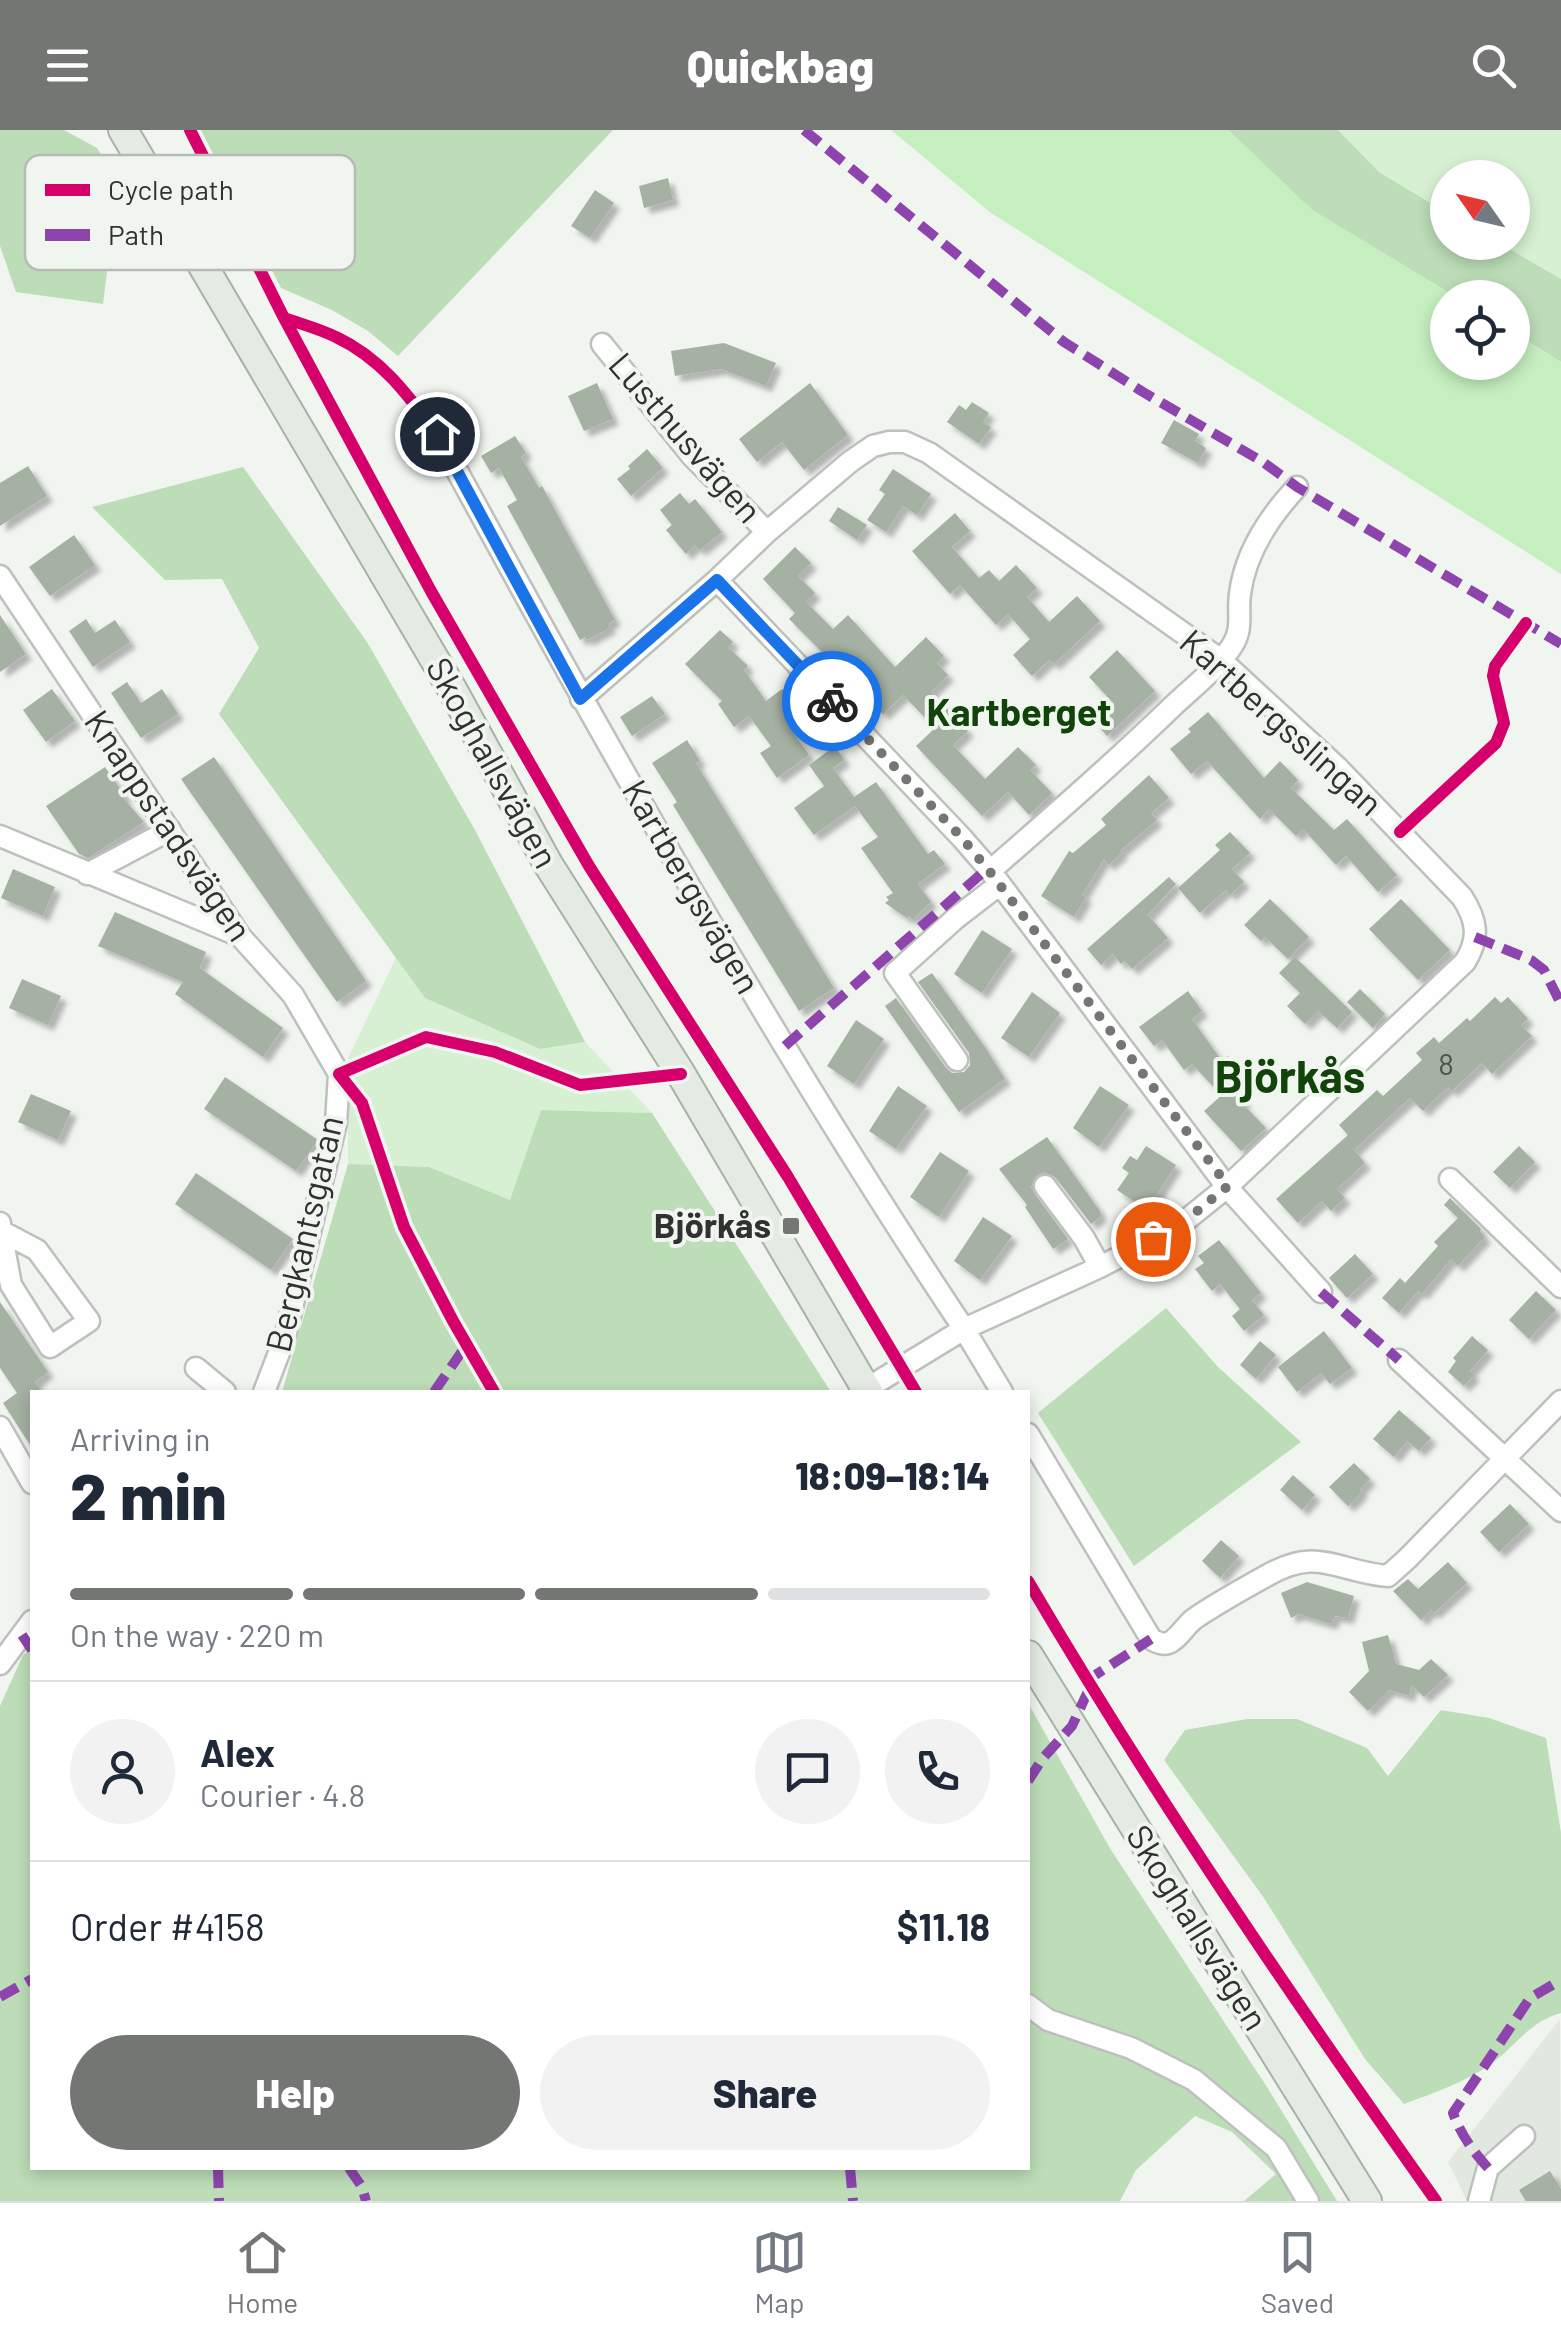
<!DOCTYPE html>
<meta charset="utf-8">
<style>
:root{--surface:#fff;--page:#f2f2f3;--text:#1f2937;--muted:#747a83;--line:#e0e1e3;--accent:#737673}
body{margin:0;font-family:Barlow,sans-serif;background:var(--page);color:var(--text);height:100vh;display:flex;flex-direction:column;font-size:38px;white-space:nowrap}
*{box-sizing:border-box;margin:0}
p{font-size:32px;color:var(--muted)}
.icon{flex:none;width:55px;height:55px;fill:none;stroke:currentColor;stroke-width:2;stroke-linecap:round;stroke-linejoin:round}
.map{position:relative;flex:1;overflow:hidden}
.sheet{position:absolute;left:30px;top:1260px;width:1000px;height:780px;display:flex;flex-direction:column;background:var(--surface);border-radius:0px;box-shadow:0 5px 15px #0003}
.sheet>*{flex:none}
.needle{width:65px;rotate:304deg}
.tools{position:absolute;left:1430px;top:30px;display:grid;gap:20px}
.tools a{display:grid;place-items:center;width:100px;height:100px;border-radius:50%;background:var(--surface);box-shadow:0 5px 15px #0003;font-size:50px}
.pin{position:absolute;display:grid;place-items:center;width:85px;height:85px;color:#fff;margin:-42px;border:5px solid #fff;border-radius:50%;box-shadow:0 2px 10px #0007}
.courier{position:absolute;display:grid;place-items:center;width:100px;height:100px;margin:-50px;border:8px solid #1a73e8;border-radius:50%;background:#fff;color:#222;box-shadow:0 2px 12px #0007}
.summary em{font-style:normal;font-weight:800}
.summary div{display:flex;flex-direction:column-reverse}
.summary{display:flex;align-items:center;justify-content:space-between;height:170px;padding:0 40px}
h1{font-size:65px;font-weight:800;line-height:75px}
.bar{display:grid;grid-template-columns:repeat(4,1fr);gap:15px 10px;align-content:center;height:120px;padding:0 40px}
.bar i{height:12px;border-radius:8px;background:var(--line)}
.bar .on{background:var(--accent)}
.bar p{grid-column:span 4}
.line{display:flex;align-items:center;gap:25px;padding:0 40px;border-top:2px solid var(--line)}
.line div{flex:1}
.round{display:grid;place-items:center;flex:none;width:105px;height:105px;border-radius:52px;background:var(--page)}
.button{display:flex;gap:20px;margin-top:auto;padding:20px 40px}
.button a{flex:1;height:115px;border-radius:60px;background:var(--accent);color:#fff;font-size:40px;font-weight:800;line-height:115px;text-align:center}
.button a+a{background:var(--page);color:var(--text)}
header{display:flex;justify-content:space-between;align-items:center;height:130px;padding:0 40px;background:var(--accent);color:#fff;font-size:45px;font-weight:800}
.tabs{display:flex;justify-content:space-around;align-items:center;height:140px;border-top:2px solid var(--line);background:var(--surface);font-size:28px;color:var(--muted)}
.tabs a{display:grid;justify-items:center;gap:5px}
.tabs .on{color:var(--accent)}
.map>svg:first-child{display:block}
</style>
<header><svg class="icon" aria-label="menu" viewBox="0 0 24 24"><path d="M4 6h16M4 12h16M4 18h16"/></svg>Quickbag<svg class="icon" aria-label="search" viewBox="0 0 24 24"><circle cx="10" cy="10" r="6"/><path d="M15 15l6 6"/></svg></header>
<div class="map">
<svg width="1561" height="2071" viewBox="0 0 1561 2071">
<defs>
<filter id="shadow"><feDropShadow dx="6" dy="6" stdDeviation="2.5" flood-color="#0004"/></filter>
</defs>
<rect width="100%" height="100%" fill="#f1f5f0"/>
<path fill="#e1e8df" d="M1560,1889L1561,2071H1467L1448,2032Z"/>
<path fill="#d7f0d3" d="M1338,0H1561V149L1499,113L1512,112V48H1448L1447,83L1379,42Z
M396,828L425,868L540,919L585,912L652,983L541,980L510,1071L429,1037L348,1034V928Z"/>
<path fill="#bcddb7" d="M0,0H64L97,18L107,33L114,87L103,174L16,162L0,116Z
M201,0H613L398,226L368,201L332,180L281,158Z
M1228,0H1338L1379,42L1447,83L1448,112L1499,113L1561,149V232L1513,202L1512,168L1456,167L1312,80Z
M243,337L367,512L475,700L585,912L540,919L425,868L219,584L259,518L222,449L165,450L92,377Z
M541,980L652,983L831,1262H282L348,1034L429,1037L510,1070Z
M1166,1178L1218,1237L1301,1312L1134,1436L1038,1283Z
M32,1518V2038H1028V1573L1111,1720L1267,1957L1337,2071H1244L1276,2044L1232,2002L1195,1986L1136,2040L1120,2071H0V1576L23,1525Z
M1441,1580L1489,1588L1546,1608L1561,1703V1883C1530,1891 1516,1916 1491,1934C1465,1952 1434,1963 1404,1974L1365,1929L1264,1768L1164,1630L1185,1600L1247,1589H1297L1367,1618L1388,1646Z"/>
<path fill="#c5efbf" d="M891,0H1228L1312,80L1456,167L1448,168V232H1512L1513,202L1561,232V444L991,83Z"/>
<path fill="#a5b1a3" filter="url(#shadow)" d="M668,48L673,70L644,78L639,56Z
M595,60L614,73L590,108L571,96Z
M724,213L776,233L766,256L721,239L675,246L671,221Z
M597,253L613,289L584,301L568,266Z
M810,253L848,305L804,340L782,312L757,332L739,309Z
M972,272L989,283L983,292L991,297L979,314L947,292L959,275L966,280Z
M1174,290L1199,304L1195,311L1206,318L1198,333L1161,313Z
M515,306L526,323L521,327L539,358L542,356L615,490L608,494L610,498L587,510L585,507L580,510L507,376L517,370L499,338L491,343L481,326Z
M647,319L663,338L631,366L617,349L630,339L628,336Z
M28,336L47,366L0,396V353Z
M893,339L931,364L917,385L903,376L886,402L867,390L885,364L879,360Z
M680,363L689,374L695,369L722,402L700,420L695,415L686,424L666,400L672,395L660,380Z
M838,377L867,395L857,410L829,391Z
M955,383L970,401L952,417L979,448L989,440L999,451L1016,435L1037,458L1027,467L1049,492L1077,466L1100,491L1054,534L1049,530L1032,546L1013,525L1030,509L1008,484L996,495L960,455L950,464L912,421Z
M74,405L95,435L50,466L29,437Z
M795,417L811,433L798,446L815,463L806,472L833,499L848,485L895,537L926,507L944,526L937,533L948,545L931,562L968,601L953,615L985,649L1018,617L1036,635L1030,640L1052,663L1029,685L1008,662L982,686L916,616L935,598L903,565L883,584L865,565L870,561L843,532L837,537L789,489L795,483L763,449Z
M0,485L26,524L0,542Z
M86,489L95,503L115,490L130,512L93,537L69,501Z
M720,500L733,512L728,517L748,536L744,540L766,571L782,559L800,583L786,593L809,625L777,648L760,623L771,616L749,586L734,597L718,574L722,571L685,534Z
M1117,520L1155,561L1107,606L1095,592L1114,574L1089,547Z
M127,552L141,573L162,559L178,584L141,608L111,563Z
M52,559L75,591L46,612L23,580Z
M652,566L665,584L632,606L620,587Z
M1208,582L1264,648L1280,631L1298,650L1291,658L1334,700L1347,689L1397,745L1378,762L1346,726L1336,735L1303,699L1296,706L1269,679L1260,689L1207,631L1191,644L1170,619L1191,602L1188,599Z
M687,610L700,631L696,633L834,858L799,881L673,675L677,672L652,633Z
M835,616L844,630L833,638L854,667L876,652L928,724L934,720L945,734L918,754L931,772L912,790L910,786L907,788L885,773L889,770L886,767L893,763L861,718L878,707L855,676L814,705L794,678L824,656L809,635Z
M214,627L366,851L337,872L181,649Z
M105,637L126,667L124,669L144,692L88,728L79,724L46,676Z
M1149,645L1169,668L1151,683L1157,690L1120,721L1122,723L1108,735L1104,729L1082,765L1086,767L1074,787L1041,766L1069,721L1073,723L1106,695L1101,689Z
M1230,702L1250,723L1232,739L1244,752L1230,765L1226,760L1200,783L1178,758L1220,720L1215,715Z
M13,739L55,757L43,786L1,768Z
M1169,747L1176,754L1148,785L1168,808L1132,839L1125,831L1121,834L1113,824L1101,835L1087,819Z
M1270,769L1309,807L1288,829L1265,807L1261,811L1244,795Z
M1401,769L1450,820L1418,850L1369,799Z
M115,782L206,822L200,838L283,898L263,927L175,864L183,852L98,816Z
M982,800L1012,819L982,863L954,844Z
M1295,827L1352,882L1337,898L1318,881L1305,894L1287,876L1300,863L1279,843Z
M932,843L985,917L1005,949L959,982L885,876L896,868L946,938L952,943L964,942L970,935L969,923L918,852Z
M22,849L61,866L48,895L9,878Z
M1360,859L1385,884L1373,898L1347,872Z
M1188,861L1202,881L1192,889L1222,931L1228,926L1242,942L1219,963L1192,934L1184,940L1162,910L1154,916L1139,897Z
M1032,862L1060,883L1029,927L1001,908Z
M1495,867L1501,873L1508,867L1528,889L1521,895L1532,906L1492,944L1482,933L1452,961L1448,957L1423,981L1410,968L1354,1020L1365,1033L1337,1059L1345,1068L1331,1081L1322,1071L1298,1093L1276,1069L1348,1005L1339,995L1377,960L1383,966L1422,930L1416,923L1434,907L1439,913L1467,888L1470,891Z
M856,890L884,909L854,954L827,936Z
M225,947L318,1010L296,1041L204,979Z
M898,956L927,976L896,1019L869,1001Z
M1100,956L1129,975L1099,1017L1073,998Z
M1232,956L1245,971L1242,973L1266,998L1241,1021L1204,981Z
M31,964L71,981L58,1010L18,992Z
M1047,1007L1100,1081V1087L1091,1094L1055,1047L1044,1042L1036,1046L1031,1057L1034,1063L1068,1109L1053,1119L1025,1077L1027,1075L999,1039Z
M1146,1016L1176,1035L1147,1080L1117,1060L1129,1043L1122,1038L1130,1026L1137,1030Z
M1519,1016L1535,1032L1510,1058L1493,1042Z
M940,1022L969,1041L939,1087L910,1067Z
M196,1043L293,1109L271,1140L175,1074Z
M1450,1068L1481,1099L1480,1101L1485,1107L1458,1136L1451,1129L1422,1164L1418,1161L1399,1183L1382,1168L1400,1148L1405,1153L1438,1116L1434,1112L1458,1088L1444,1075Z
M983,1087L1012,1106L980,1150L954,1131Z
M1219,1110L1261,1163L1252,1170L1264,1185L1244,1201L1232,1186L1240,1179L1220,1154L1212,1161L1195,1139L1204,1133L1198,1126Z
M1355,1124L1373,1144L1347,1168L1329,1148Z
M1536,1161L1556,1180L1529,1209L1509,1190Z
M0,1172L48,1242L35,1252L42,1262H32V1318L3,1273L17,1263L0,1238Z
M1324,1201L1352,1238L1330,1254L1321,1243L1297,1262L1278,1237Z
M1472,1206L1488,1220L1470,1241L1474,1245L1464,1256L1448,1242L1456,1231L1453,1228Z
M1260,1211L1276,1225L1256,1249L1240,1235Z
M1399,1280L1431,1308L1419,1321L1407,1311L1394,1327L1373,1309Z
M1354,1333L1370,1349L1360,1359L1362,1362L1348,1376L1329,1357Z
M1293,1345L1315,1365L1302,1380L1280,1360Z
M1510,1374L1529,1394L1499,1422L1480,1402Z
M1221,1410L1239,1426L1220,1448L1202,1431Z
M1448,1432L1467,1453L1434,1483L1431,1480L1421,1490L1393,1461L1408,1449L1418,1459Z
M1307,1452L1354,1466L1348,1488L1335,1486L1331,1494L1298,1484L1291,1488L1281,1463Z
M1388,1505L1396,1534L1419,1540L1431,1529L1448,1545L1424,1567L1412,1555L1409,1566L1389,1560L1368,1581L1349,1562L1369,1541L1362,1512Z
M1550,2041L1561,2059V2071H1526L1519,2060Z"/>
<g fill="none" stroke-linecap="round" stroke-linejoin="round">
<g stroke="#bdc0bd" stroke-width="25">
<path id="minor" d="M602,214L692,326L767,402
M437,304C602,608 772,911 964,1199L1100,1137L1180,1095L1227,1057L1465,832C1480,808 1477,790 1462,767L1337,637L1221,530L929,323L905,312H889L873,316L851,331L767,402L717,450L581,569
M0,446L240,806L293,865L339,944L336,993L285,1207L264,1262
M717,450L962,708L988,738L1227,1057L1321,1162
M0,706L240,806
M990,741C1052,687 1114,633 1173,576C1193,557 1217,539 1232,516C1244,498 1237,483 1240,464C1245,423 1270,386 1297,357
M87,744L170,700
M957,930L895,843L956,788L1000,754
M1450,1049L1561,1157
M1045,1056L1084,1108L1100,1137
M0,1093L1,1101L11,1155L50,1217L89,1191L37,1120L1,1101
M1399,1230L1561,1381
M196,1238L225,1262
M866,1259L964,1199L1002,1262
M0,1297L32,1353
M1028,1304L1151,1509C1158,1513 1165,1516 1172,1511C1180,1506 1186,1495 1194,1489C1217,1473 1243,1459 1268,1445C1319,1416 1337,1442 1388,1446L1407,1429L1561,1271
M0,1534L32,1491
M1028,1875L1048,1890L1131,1918L1194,1950L1276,2018L1308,2071
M1479,2071L1488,2038L1524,2006"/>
</g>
<g stroke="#a6b2a5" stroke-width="32">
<path id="major" d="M123,0L452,559L548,734L681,944L868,1262
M1028,1525L1367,2071"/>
</g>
<use href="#minor" stroke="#fdfefd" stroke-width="20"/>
<use href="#major" stroke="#e4ebe3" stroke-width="28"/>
<path stroke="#8e44ad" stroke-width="10" stroke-dasharray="20 10" stroke-linecap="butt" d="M804,0L1064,212L1143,262L1263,332L1297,357L1561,514
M1475,807L1531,830L1544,840L1561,874
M785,916L988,738
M1321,1162L1399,1230
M434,1262L467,1214
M22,1505L32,1520
M1086,1551L1151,1509
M1028,1651L1043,1628L1072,1596L1090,1557
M0,1867L32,1849
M218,2038L219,2071
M349,2038L362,2057L366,2071
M850,2038L853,2071
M1488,2038C1473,2021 1461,2005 1453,1983L1530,1868L1561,1850"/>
<g stroke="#f0f6ef" stroke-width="19">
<path id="cycleway" d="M190,0L284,188L432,463L589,736L788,1047L916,1262
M284,188C301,194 320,199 336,207C381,228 408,265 437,304
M1400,702L1496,613L1504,593L1493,546L1495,536L1526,493
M494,1262L453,1191L404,1097L362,973L339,944L426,907L495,922L580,955L681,944
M1028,1451C1153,1664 1293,1869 1436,2071"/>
</g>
<use href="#cycleway" stroke="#d6006c" stroke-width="12"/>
</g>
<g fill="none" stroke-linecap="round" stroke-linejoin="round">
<path stroke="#737673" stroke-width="10" stroke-dasharray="0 18" d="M832,571L962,708L990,742L1228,1056L1180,1095L1153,1109"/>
<path stroke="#1a73e8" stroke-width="12" d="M437,304L580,569L717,450L832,571"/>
</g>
<rect fill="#737673" stroke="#f0f6ef" stroke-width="4" x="781" y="1086" width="20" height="20" rx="5"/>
<g text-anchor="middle" stroke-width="8" stroke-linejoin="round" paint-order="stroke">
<g font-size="30" fill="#4c524c">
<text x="1446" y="945">8</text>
</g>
<g font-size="35" fill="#2f322f" stroke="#f0f6ef">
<text transform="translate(685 308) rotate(49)" y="12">Lusthusvägen</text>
<text transform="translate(1281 593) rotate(42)" y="12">Kartbergsslingan</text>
<text transform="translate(492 633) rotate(61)" y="12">Skoghallsvägen</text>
<text transform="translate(168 696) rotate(56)" y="12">Knappstadsvägen</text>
<text transform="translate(691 757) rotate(60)" y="12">Kartbergsvägen</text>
<text transform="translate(305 1104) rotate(-77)" y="12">Bergkantsgatan</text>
<text transform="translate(1197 1798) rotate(58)" y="12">Skoghallsvägen</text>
</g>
<g font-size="35" font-weight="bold" fill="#2f322f" stroke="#f0f6ef" text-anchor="end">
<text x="771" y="1108">Björkås</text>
</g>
<g font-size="38" font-weight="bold" fill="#11430b" stroke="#f0f6ef">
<text x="1019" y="596">Kartberget</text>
</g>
<g font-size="45" font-weight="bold" fill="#11430b" stroke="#f0f6ef">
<text x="1290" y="963">Björkås</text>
</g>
</g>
<rect x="25" y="25" width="330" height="115" rx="15" fill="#f0f6ef" stroke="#b6bbb5" stroke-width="2.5"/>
<rect x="45" y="54" width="45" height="12" fill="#d6006c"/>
<rect x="45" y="99" width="45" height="12" fill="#8e44ad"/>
<g font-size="28" fill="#2f322f">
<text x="108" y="70">Cycle path</text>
<text x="108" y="115">Path</text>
</g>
</svg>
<div class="tools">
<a><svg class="needle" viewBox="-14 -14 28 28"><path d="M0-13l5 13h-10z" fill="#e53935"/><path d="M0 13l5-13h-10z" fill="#747a83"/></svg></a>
<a><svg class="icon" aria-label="locate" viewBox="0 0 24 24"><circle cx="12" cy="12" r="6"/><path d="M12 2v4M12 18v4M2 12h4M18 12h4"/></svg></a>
</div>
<div class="pin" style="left:1153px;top:1109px;background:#ea580c"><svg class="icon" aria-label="bag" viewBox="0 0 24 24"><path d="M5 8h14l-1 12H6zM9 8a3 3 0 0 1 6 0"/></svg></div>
<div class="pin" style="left:437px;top:304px;background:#1f2937"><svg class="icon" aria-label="home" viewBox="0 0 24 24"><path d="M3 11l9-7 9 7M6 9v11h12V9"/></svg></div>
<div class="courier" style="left:832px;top:571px"><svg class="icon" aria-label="bike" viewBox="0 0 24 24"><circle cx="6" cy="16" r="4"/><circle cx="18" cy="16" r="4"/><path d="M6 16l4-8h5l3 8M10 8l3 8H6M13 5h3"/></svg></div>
<section class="sheet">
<div class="summary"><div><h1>2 min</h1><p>Arriving in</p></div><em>18:09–18:14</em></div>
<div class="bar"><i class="on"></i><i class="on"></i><i class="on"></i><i></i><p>On the way · 220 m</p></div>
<div class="line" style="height:180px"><a class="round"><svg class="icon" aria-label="person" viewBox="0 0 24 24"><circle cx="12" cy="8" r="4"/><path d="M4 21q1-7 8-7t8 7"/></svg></a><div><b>Alex</b><p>Courier · 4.8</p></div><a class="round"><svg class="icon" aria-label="chat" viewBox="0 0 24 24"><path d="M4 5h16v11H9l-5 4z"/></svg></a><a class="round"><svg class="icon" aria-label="phone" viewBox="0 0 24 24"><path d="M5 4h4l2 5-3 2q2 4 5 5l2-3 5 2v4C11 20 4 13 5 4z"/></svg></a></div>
<div class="line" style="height:130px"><div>Order #4158</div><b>$11.18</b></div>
<div class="button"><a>Help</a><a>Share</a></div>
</section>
</div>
<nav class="tabs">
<a class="on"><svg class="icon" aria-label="home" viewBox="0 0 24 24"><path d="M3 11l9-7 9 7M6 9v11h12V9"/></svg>Home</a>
<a><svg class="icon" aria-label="map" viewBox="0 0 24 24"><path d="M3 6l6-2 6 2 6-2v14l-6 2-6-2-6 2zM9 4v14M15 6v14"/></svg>Map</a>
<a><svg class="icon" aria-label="saved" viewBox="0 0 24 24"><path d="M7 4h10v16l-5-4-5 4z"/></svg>Saved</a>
</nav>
